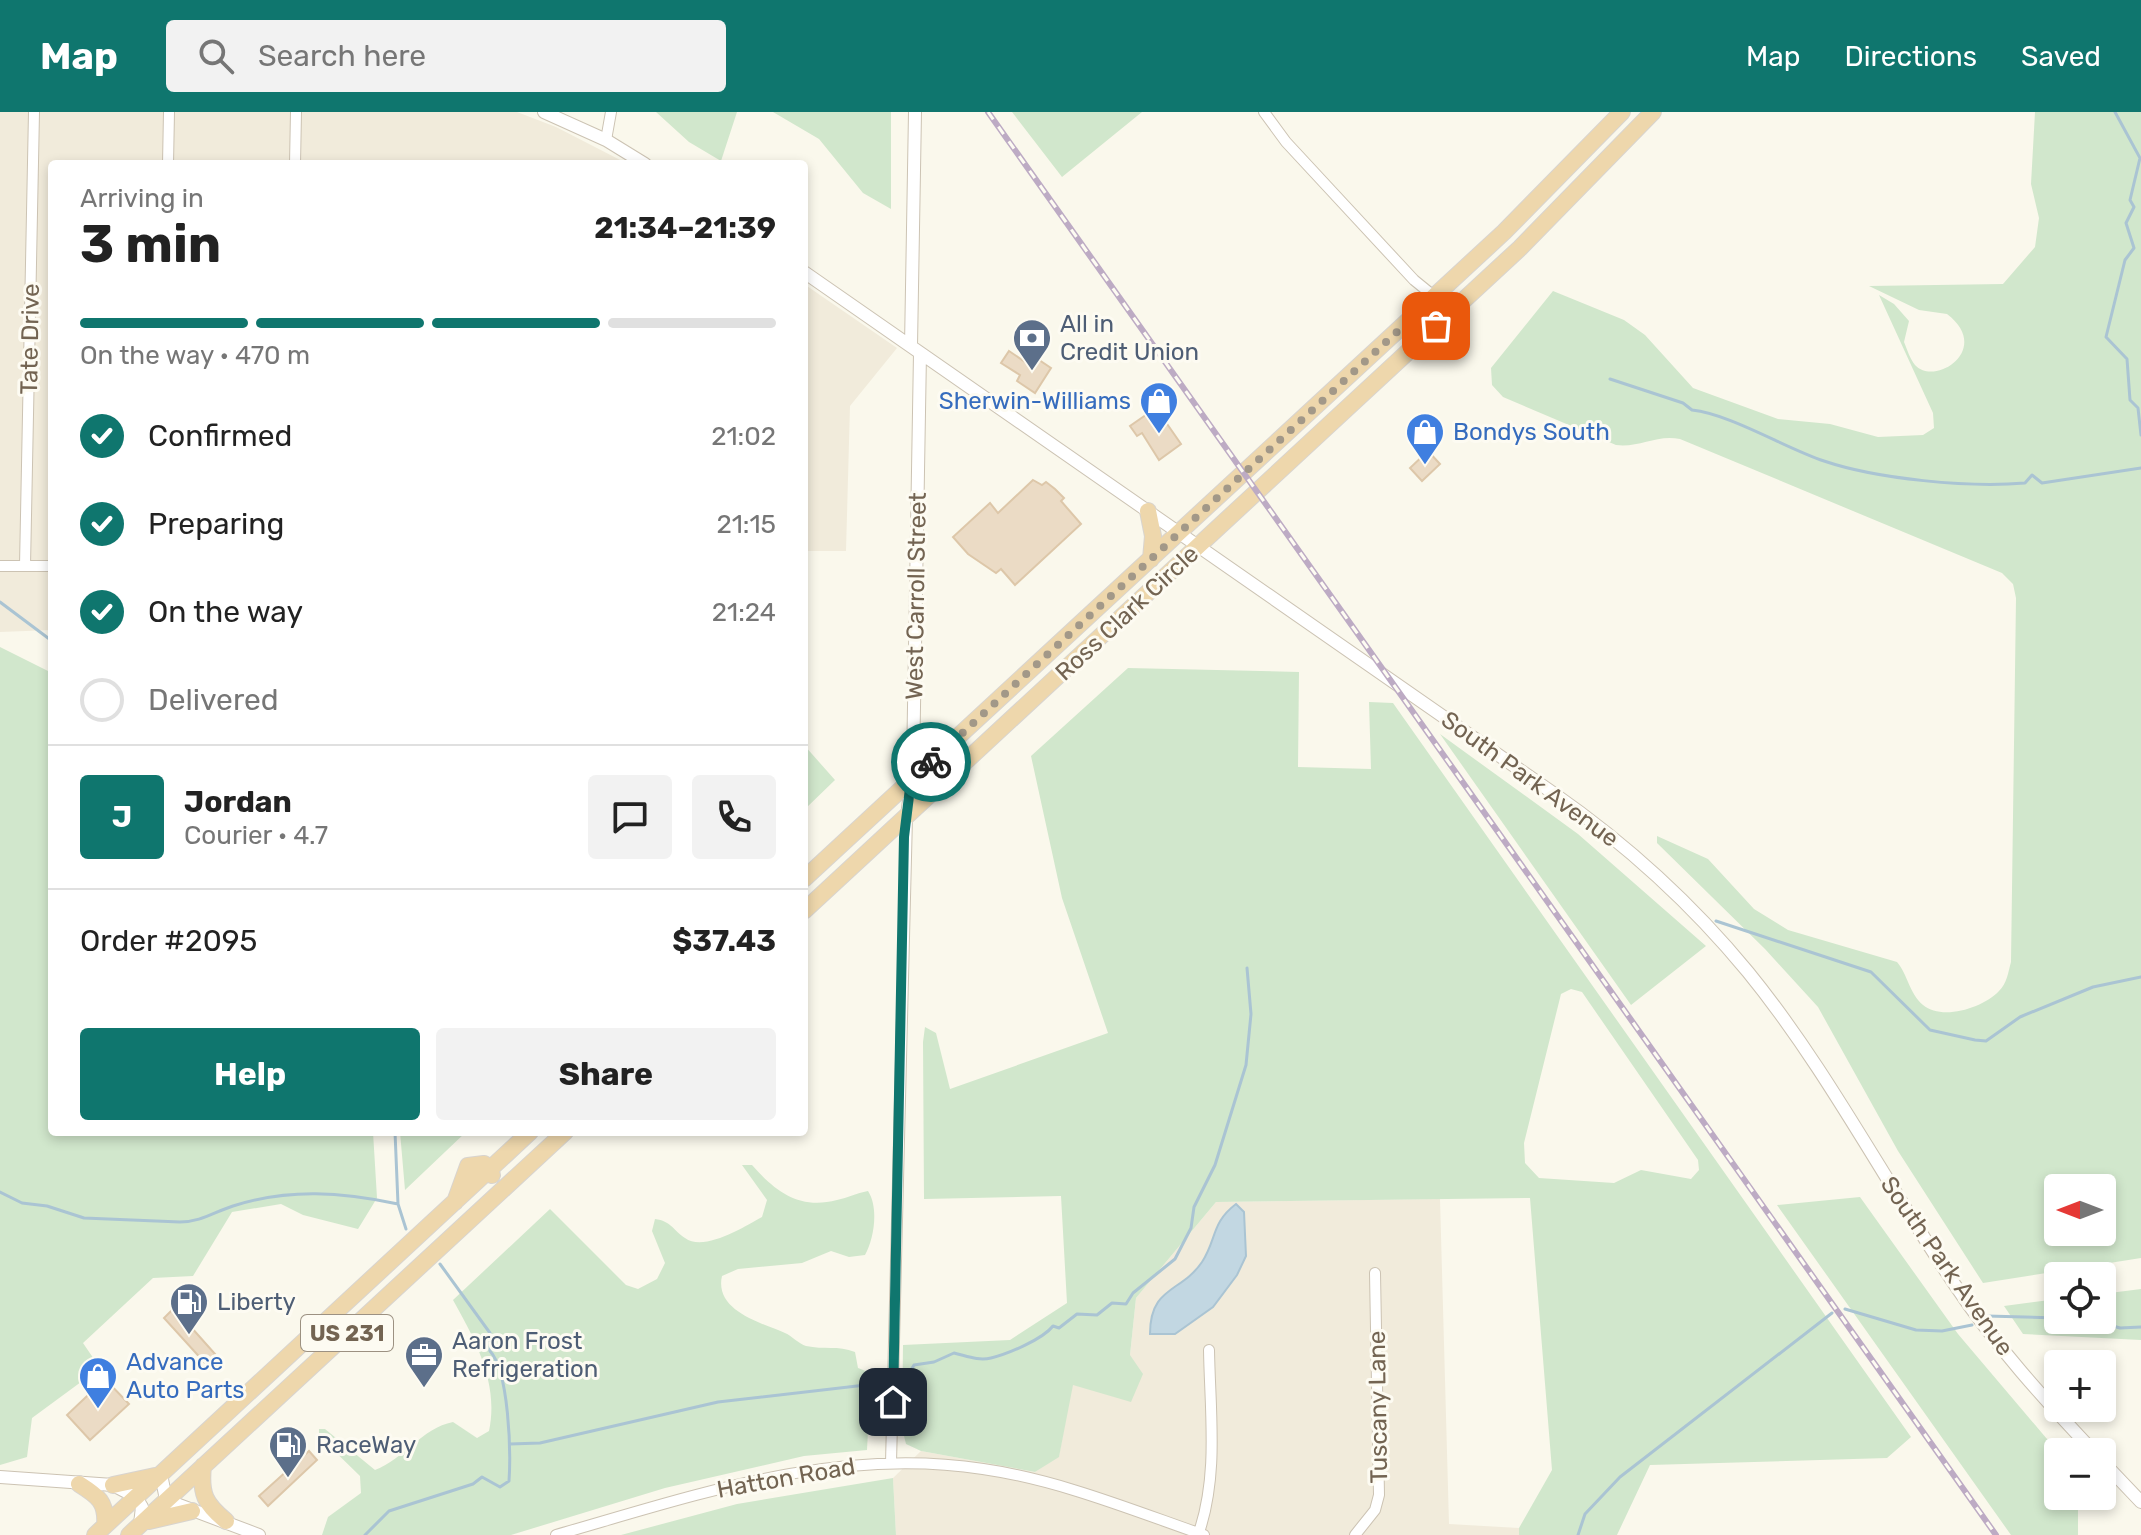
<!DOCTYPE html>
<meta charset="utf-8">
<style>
:root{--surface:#fff;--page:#f2f2f2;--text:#222;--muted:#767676;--line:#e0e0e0;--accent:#0f766e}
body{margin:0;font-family:Rubik,sans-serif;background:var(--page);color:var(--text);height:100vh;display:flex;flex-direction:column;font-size:30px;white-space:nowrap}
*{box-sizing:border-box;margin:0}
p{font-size:26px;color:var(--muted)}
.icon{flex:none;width:44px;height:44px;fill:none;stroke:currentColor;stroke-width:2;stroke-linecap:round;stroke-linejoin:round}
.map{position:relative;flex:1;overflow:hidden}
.details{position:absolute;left:48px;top:48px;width:760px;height:976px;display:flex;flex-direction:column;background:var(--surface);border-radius:8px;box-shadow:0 4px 12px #0003}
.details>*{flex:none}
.needle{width:52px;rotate:270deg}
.fabs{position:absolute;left:2044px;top:1062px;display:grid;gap:16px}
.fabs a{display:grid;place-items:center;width:72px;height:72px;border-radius:8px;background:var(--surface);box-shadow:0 4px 12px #0003;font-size:40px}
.pin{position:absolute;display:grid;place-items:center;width:68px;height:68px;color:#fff;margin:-34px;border-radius:16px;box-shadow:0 4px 12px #0006}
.courier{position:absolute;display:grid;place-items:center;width:80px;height:80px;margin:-40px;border:6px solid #0f766e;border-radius:50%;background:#fff;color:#222;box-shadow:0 2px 10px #0007}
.head em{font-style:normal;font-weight:700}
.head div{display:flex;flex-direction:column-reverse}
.head{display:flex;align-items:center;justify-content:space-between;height:136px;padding:0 32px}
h1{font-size:52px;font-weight:700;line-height:60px}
.bar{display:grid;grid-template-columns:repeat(4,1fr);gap:12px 8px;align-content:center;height:96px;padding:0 32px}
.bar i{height:10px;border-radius:6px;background:var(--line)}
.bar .current{background:var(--accent)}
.bar p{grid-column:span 4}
.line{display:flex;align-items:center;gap:20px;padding:0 32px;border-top:2px solid var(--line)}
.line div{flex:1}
.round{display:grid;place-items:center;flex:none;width:84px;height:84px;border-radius:8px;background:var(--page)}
ol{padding:0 32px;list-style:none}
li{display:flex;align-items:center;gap:24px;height:88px}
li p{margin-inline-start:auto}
li .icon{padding:8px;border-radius:50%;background:var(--accent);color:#fff;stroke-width:4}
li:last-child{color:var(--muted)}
li i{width:44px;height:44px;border:4px solid var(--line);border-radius:50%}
.primary-button{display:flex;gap:16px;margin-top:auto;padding:16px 32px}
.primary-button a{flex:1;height:92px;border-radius:8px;background:var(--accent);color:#fff;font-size:32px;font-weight:700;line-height:92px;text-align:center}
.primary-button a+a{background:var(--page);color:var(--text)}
header{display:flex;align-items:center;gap:48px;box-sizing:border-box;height:112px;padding:0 40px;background:var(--accent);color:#fff}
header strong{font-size:38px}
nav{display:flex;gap:44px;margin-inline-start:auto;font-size:28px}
.search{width:560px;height:72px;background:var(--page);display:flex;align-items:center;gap:20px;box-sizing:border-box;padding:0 28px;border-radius:8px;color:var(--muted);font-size:30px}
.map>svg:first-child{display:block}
</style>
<header>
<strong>Map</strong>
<div class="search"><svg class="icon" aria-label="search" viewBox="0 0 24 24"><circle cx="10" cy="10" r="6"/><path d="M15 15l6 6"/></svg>Search here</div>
<nav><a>Map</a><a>Directions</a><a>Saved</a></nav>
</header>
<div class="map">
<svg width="2141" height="1423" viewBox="0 0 2141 1423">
<rect width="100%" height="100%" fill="#faf8ec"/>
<path fill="#f1ebdb" d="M0,0H517L556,15L628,52H52V518L0,520Z
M804,172L897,236L850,294L846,439H804Z
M1440,1087L1449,1412L1519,1416V1423H896L893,1366L921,1339L1035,1360L1059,1344L1072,1272L1130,1243L1136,1186L1216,1090Z"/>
<path fill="#d1e7cc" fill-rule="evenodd" d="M656,0H737L721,49L689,30Z
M773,0H891V97L863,81L819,27Z
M1012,0H1142L1062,65Z
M2035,0H2141V1146L1983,1171L1898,1039L1818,895L1765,837L1657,731V724L1708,747L1754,797L1788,818L1897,850C1908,863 1909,881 1923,893C1942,909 1983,896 1999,879C2007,871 2008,861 2011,850L2016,486L2013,472L2002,461L1680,327C1657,322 1639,336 1616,333L1503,285L1492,273L1491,256L1553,179L1624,208L1645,223L1693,276L1778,307L1830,312L1878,325L1923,323L1934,316L1933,301L1879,183L1894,192L1909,209L1904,230C1907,237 1910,247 1915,253C1935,275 1993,237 1947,202L1919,198L1869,174L2003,172L2035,135L2039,106L2031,72ZM2058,1076H2102V1120H2058Z
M0,535L52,561V1020H373L377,1086L358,1117L303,1103L281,1092L232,1100L193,1164L153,1166L83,1231L100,1256L32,1306L27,1345L0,1353Z
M1128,556L1299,560L1298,655L1371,657L1369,590L1393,591L1911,1325L1887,1346L1650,1353L1617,1423H1519V1416L1552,1358L1530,1086L1216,1090L1136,1186L1130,1243L1143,1262L1131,1290L1073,1273L1059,1345L1035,1360L921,1339L906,1332L902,1316L903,1233L1010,1228L1067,1191L1061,1084L924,1087L923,930L925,915L936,921L950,977L1108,921L1062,786L1031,644ZM1571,877L1582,880L1698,1048L1699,1058L1691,1067L1641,1058L1614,1071L1539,1066L1525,1051L1524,1031L1561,882Z
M1440,622L1578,722L1706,834L1631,893Z
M804,633L835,668L804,698Z
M400,1020H466L405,1078Z
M742,1053H752C775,1079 799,1098 837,1088C848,1086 856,1081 868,1079C879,1096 874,1127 865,1143L849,1145L831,1139L802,1151L738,1157L722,1164C714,1199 762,1211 785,1221C792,1224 799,1232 806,1234C824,1238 838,1233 855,1240L858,1256L871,1261L867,1338L804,1344L665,1376L511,1423H322L328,1405L361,1381L360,1364L319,1324V1317H325L375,1358C404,1347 422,1316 453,1310L477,1326L489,1319C499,1272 476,1229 453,1188L550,1097L626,1173L638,1177L657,1167L665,1151L652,1119L655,1107C671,1109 673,1118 685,1126C704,1140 744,1115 762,1105L767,1088Z
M1860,1085L1958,1222L2058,1340V1384H2078V1423H2011L1777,1093Z
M2141,1177V1228L2023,1222L2004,1194L2058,1187V1208H2102V1182Z
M893,1366L896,1423H621L737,1392Z"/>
<path fill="#c2d7e2" stroke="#aac4d3" stroke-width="2" d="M1236,1092L1244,1100L1246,1144L1237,1163L1213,1195L1175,1222H1150C1150,1174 1181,1181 1202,1150C1217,1127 1211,1111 1236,1092Z"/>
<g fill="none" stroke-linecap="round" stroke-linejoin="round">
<path stroke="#aac4d3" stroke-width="3" d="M2115,0L2140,46L2130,88L2134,95L2126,111L2134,136L2125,148L2106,225L2127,247L2130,288L2138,296L2141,323
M1610,267L1683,291L1692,298C1730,302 1785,336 1824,349C1877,367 1969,376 2025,371L2032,363L2042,371L2141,356
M0,490L52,529
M1716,809L1871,860L1930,918L1975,928L1986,929L2020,905L2093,875L2141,865
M395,1020L398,1092L406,1117
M0,1080L22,1091L47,1094L84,1106L180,1110C201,1110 214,1100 233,1094C289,1076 342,1080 398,1092
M1845,1197L1916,1218L1942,1219L1972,1213
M1987,1204L2058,1206
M2092,1208L2120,1216L2141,1215
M904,1270L914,1253L934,1250L954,1241C967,1244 978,1249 991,1246C1008,1242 1043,1227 1053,1214L1059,1216L1077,1202L1097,1203L1112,1191L1126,1192L1133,1181L1175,1147L1191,1116L1194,1095L1215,1053L1246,953L1251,902L1247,856
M510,1332L540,1331L718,1290L883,1271
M365,1423L389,1399L473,1372L482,1365L500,1375L509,1369C511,1339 509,1260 490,1239V1221L440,1152
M1578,1423L1585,1402L1620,1365L1832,1201"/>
</g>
<path fill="#ebdbc5" stroke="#ddc7a9" stroke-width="2" d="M1009,239L1028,252L1033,244L1051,256L1035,281L1017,269L1020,263L1001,251Z
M1156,296L1181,332L1159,348L1142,321L1137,324L1130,314Z
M1428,339L1440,352L1422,369L1410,356Z
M1033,368L1042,373L1046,370L1055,377L1064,386L1061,389L1081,412L1015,473L1001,457L996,461L968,442L953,425L990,391L998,401Z
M174,1196L215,1242L205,1251L164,1206Z
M105,1267L129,1292L90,1328L67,1303Z
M309,1339L317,1348L268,1394L259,1384Z"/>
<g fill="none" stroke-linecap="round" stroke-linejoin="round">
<g stroke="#ccc3b3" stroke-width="12">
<path id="minor" d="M1264,0L1286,30L1414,168L1452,199
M606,28L611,0
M168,52L169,0
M295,52L296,0
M0,454H52
M25,454L34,0
M891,1351L907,705
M556,1423C696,1383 835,1334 983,1357C1059,1368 1132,1398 1204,1423
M1198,1423C1219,1364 1210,1300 1209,1238
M1355,1423L1375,1398L1379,1383L1375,1161"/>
</g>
<g stroke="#ccc3b3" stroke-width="14">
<path id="tertiary" d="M544,0L606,28L645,52
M804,160L1553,681C1626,732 1692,792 1748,860C1827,957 1885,1070 1955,1173C1995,1233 2044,1287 2094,1340
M911,234L915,0
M907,705L913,654L920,241
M2102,1349L2141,1390
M161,1362L166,1388L259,1423
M0,1365L113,1373L136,1385L142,1395L140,1412"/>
</g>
<g stroke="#d8d4cf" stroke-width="18">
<path id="trunk" d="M1148,399L1153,424L1151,447
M913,634L929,642H940
M804,767L1504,120L1622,0
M804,799L1520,136L1653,0
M455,1090L468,1054L484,1052L492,1063
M203,1354C200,1382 205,1392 226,1409
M79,1372C98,1384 107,1390 105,1414
M113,1373L155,1364
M149,1409L192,1399
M95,1423L530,1020
M129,1423L565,1020"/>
</g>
<use href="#minor" stroke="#fff" stroke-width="10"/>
<use href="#tertiary" stroke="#fff" stroke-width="12"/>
<use href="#trunk" stroke="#eed7ac" stroke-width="16"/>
<g stroke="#bdabc4" stroke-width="6">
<path id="rail" d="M988,0L1996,1423"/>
</g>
<use href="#rail" stroke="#fdfbf2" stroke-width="3" stroke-dasharray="9" stroke-linecap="butt"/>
</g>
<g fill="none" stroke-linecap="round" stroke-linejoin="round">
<path stroke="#a29888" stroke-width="8" stroke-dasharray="0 14.4" d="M931,650L1437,183L1452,199L1436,214"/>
<path stroke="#0f766e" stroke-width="10" d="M893,1290L904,725L911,668L931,650"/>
</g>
<defs>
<g id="bank-pin" transform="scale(2)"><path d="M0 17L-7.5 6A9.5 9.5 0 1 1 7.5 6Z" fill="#5c6f8a" stroke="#fdfbf2"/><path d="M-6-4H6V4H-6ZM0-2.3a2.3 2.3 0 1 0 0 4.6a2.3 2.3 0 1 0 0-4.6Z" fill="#fff"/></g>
<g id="shop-pin" transform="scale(2)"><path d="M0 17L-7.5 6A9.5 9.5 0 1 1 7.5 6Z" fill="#3f7fe0" stroke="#fdfbf2"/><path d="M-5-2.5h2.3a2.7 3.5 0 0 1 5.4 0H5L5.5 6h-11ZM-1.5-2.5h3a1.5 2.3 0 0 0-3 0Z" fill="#fff"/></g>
<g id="fuel-pin" transform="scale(2)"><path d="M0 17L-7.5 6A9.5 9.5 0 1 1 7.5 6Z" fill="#5c6f8a" stroke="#fdfbf2"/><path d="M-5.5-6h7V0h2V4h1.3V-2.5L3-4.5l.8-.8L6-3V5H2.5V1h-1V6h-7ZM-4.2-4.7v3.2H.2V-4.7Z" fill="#fff"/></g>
<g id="office-pin" transform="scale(2)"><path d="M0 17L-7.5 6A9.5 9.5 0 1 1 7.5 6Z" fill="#5c6f8a" stroke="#fdfbf2"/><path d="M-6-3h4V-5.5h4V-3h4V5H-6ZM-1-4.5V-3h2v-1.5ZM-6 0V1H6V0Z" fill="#fff"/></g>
</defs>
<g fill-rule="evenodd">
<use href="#bank-pin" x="1032" y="226"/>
<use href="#shop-pin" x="1159" y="289"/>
<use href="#shop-pin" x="1425" y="320"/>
<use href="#fuel-pin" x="189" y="1190"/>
<use href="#office-pin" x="424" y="1243"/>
<use href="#shop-pin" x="98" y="1264"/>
<use href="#fuel-pin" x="288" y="1333"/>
</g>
<g text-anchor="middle" stroke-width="6" stroke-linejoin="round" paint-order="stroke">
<rect fill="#fdfbf2" stroke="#9c9182" stroke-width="2" x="301" y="1203" width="92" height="36" rx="6"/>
<g font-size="22" font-weight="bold" fill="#736452">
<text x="347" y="1229">US 231</text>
</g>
<g font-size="24" fill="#4e5e75" stroke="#fdfbf2" text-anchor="start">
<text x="1060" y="220">All in<tspan x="1060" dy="28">Credit Union</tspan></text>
<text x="217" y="1198">Liberty</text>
<text x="452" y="1237">Aaron Frost<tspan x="452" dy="28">Refrigeration</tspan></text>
<text x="316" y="1341">RaceWay</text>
</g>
<g font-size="24" fill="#736452" stroke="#fdfbf2">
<text transform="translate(30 227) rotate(-89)" y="8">Tate Drive</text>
<text transform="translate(916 484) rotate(-89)" y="8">West Carroll Street</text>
<text transform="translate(1127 501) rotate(-43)" y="8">Ross Clark Circle</text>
<text transform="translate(1530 667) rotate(36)" y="8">South Park Avenue</text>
<text transform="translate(1947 1154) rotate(55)" y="8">South Park Avenue</text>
<text transform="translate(1378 1295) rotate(-91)" y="8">Tuscany Lane</text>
<text transform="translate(786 1366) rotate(-10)" y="8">Hatton Road</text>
</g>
<g font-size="24" fill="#366cbe" stroke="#fdfbf2" text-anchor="start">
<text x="1131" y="297" text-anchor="end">Sherwin-Williams</text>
<text x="1453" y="328">Bondys South</text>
<text x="126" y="1258">Advance<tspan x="126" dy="28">Auto Parts</tspan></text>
</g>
</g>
</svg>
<div class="fabs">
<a><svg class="needle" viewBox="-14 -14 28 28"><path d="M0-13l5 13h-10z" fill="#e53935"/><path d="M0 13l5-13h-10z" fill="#767676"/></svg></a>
<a><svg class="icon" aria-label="locate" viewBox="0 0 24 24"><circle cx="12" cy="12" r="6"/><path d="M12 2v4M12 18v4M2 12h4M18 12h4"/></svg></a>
<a>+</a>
<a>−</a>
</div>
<div class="pin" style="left:1436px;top:214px;background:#ea580c"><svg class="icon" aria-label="bag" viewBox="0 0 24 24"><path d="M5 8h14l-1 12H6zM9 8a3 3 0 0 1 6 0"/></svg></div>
<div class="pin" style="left:893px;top:1290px;background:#1f2937"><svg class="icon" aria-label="home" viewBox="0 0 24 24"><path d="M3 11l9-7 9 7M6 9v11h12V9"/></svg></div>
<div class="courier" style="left:931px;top:650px"><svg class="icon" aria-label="bike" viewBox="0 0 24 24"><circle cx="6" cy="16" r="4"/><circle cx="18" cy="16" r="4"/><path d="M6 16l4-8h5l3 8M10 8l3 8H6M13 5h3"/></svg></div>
<section class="details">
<div class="head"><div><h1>3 min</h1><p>Arriving in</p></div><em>21:34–21:39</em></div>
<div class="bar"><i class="current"></i><i class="current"></i><i class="current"></i><i></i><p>On the way · 470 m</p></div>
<ol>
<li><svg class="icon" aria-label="check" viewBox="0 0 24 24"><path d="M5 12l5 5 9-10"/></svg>Confirmed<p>21:02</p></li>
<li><svg class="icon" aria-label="check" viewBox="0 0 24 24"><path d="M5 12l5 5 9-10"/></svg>Preparing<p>21:15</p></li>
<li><svg class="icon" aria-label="check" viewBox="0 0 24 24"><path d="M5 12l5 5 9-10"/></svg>On the way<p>21:24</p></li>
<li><i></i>Delivered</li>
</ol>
<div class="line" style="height:144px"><b class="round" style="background:var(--accent);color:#fff">J</b><div><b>Jordan</b><p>Courier · 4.7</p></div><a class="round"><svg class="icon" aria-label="chat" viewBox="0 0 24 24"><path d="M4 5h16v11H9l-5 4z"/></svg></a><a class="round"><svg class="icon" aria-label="phone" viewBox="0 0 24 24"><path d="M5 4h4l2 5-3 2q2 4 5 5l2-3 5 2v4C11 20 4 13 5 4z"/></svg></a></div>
<div class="line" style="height:104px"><div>Order #2095</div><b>$37.43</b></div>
<div class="primary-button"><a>Help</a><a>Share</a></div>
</section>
</div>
